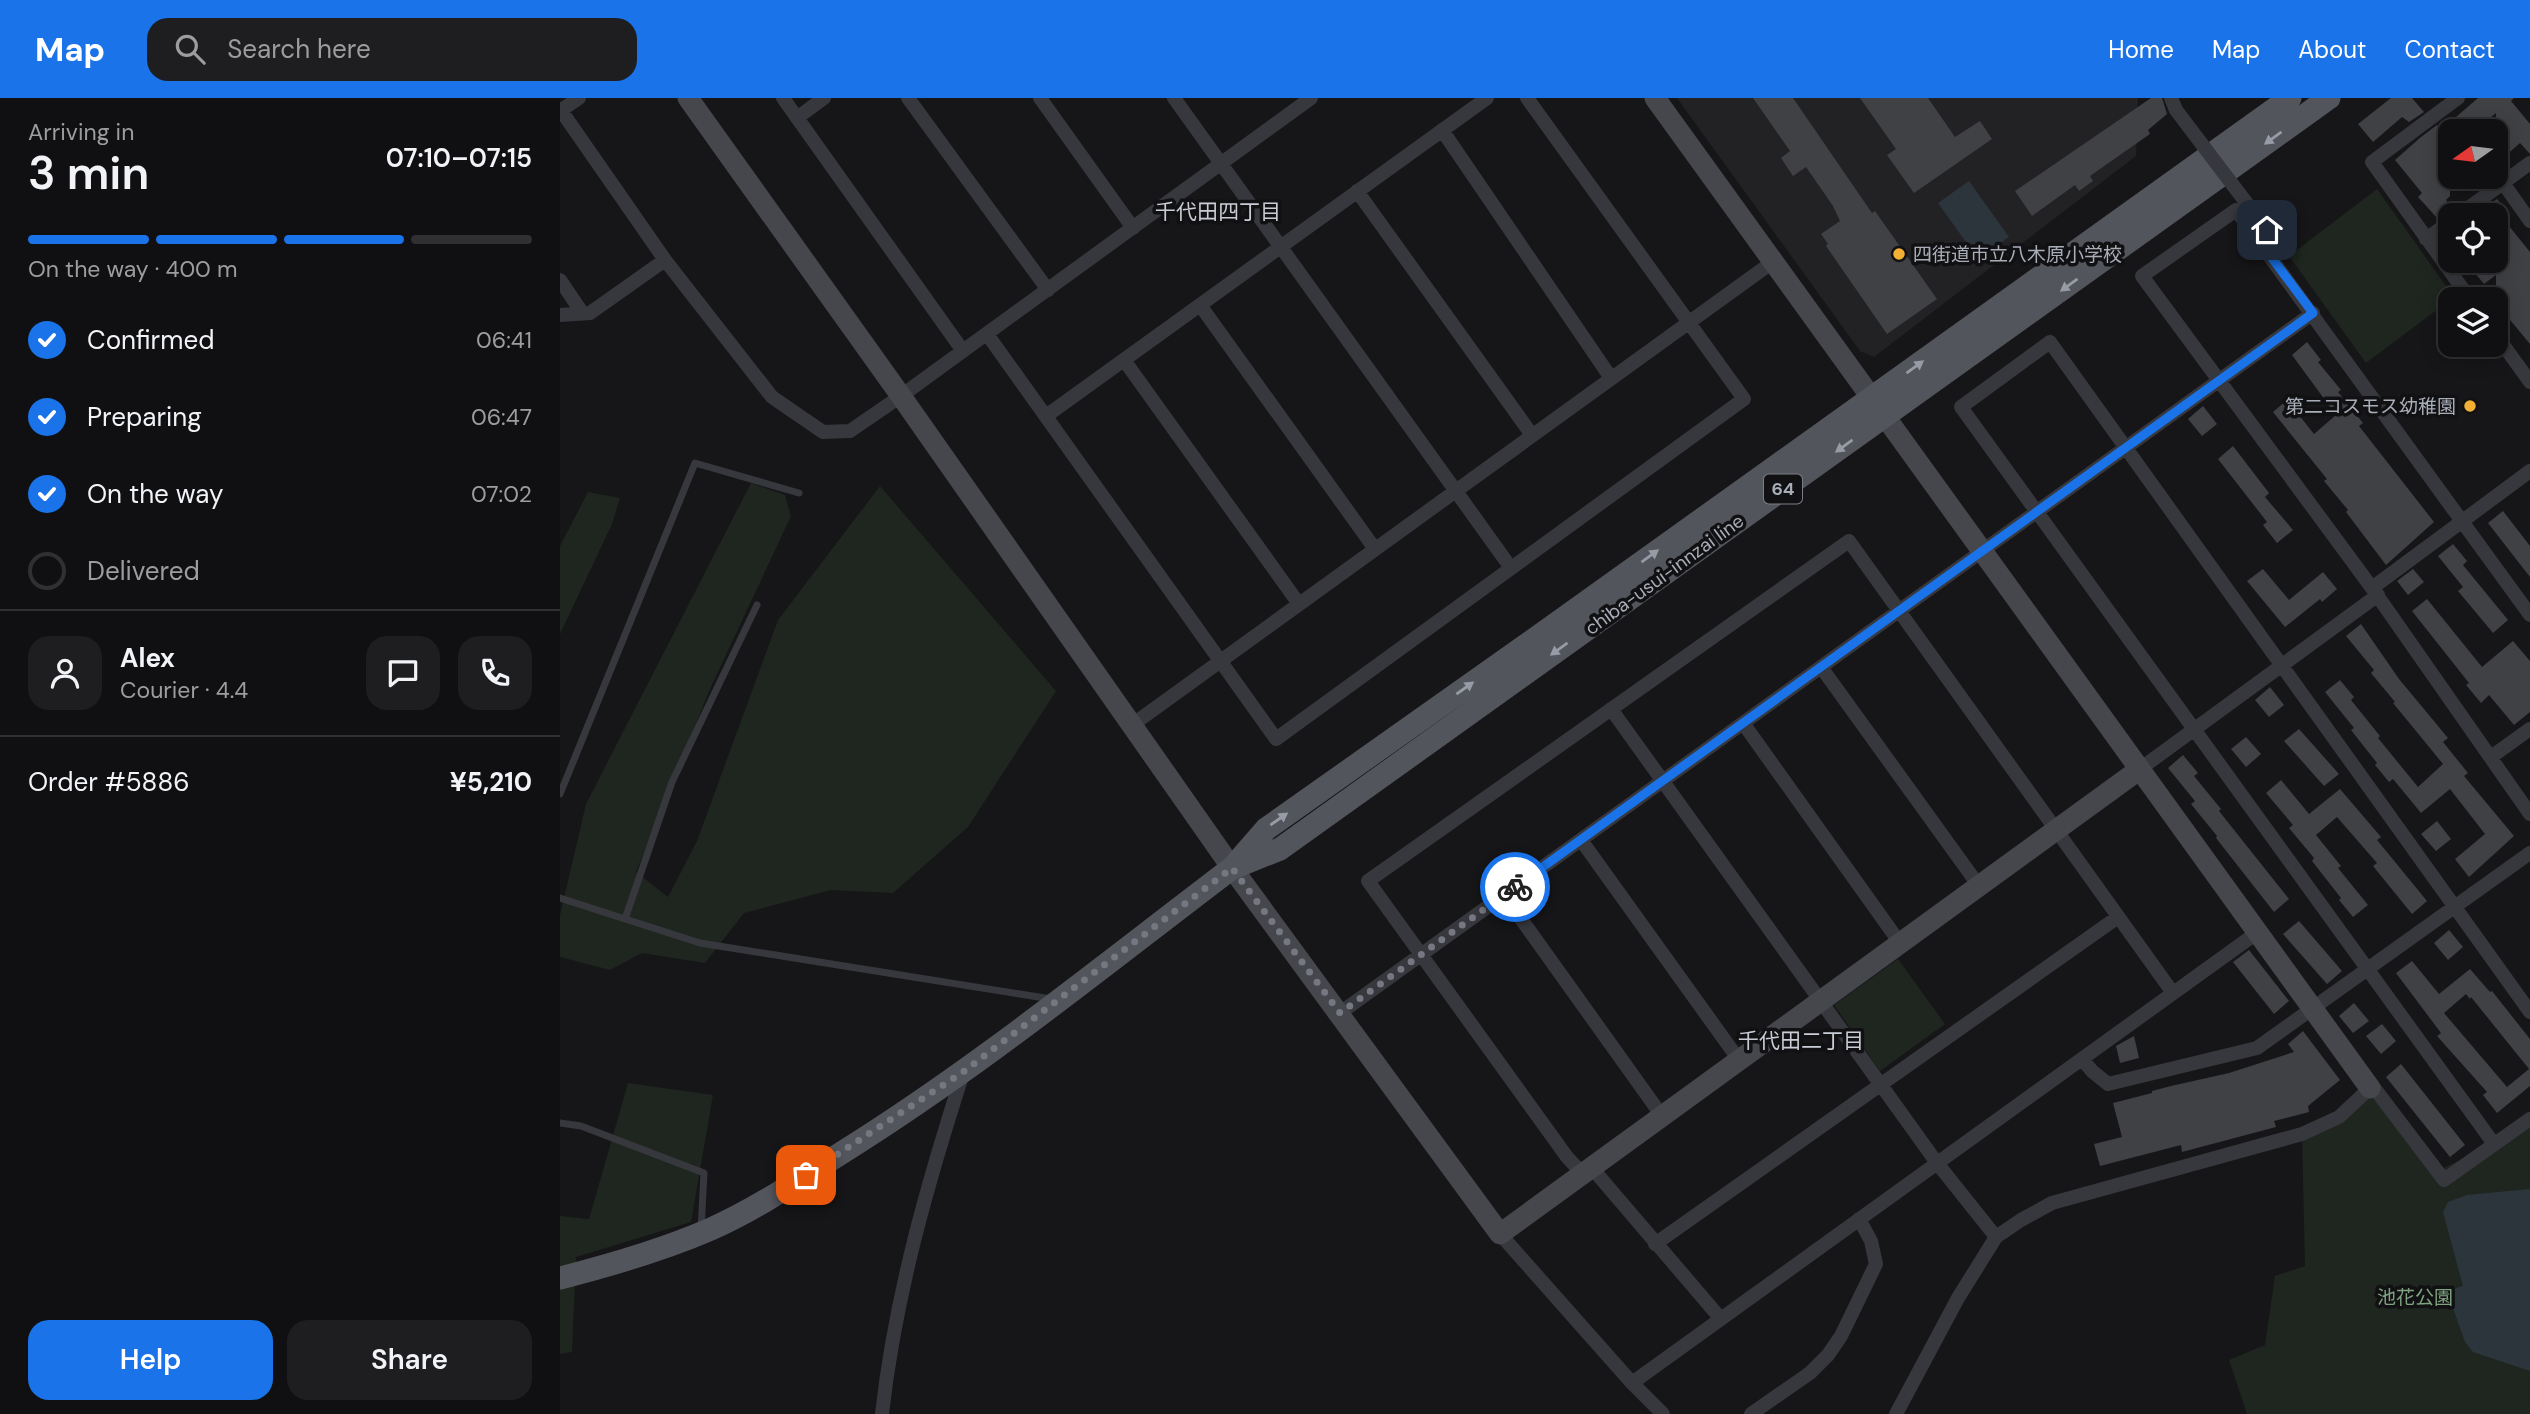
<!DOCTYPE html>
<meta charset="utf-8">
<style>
:root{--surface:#101012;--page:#1e1e20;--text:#f1f3f6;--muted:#9c9d9f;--line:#303032;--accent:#1a73e8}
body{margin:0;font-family:"DM Sans","Noto Sans JP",sans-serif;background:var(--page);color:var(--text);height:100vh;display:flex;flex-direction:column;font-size:26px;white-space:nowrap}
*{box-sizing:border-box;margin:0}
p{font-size:23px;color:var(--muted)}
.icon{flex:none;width:38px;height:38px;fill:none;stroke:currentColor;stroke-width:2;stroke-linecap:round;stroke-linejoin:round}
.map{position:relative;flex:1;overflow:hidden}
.drawer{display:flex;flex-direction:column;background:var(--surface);width:560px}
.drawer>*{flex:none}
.needle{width:46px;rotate:256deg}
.fabs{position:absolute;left:1878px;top:21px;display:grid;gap:14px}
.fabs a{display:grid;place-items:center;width:70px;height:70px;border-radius:14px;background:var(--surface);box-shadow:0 4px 18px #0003,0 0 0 2px var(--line);font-size:35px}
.pin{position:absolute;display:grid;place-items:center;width:60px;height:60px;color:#fff;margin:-30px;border-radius:14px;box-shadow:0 4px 10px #0006}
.courier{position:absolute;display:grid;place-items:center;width:70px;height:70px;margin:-35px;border:5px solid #1a73e8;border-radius:50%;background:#fff;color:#222;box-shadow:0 2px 9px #0007}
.head em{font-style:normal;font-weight:600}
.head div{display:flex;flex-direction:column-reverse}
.head{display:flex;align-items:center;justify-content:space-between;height:119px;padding:0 28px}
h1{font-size:46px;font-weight:600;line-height:52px}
.bar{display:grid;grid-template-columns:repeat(4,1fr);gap:10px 7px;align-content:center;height:84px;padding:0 28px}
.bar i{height:9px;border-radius:5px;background:var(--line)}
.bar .on{background:var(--accent)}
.bar p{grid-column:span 4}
.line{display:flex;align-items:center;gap:18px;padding:0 28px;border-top:2px solid var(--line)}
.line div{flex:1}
.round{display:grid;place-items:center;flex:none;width:74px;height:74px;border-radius:21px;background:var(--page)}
ol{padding:0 28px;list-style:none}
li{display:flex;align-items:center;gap:21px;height:77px}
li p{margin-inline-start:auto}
li .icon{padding:7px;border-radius:50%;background:var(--accent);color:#fff;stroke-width:4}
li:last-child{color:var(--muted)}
li i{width:38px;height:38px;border:4px solid var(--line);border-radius:50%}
.primary-button{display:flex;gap:14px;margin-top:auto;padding:14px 28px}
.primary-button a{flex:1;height:80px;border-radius:21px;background:var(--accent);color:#fff;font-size:28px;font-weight:600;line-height:80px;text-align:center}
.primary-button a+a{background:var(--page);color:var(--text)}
header{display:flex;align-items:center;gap:42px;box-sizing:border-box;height:98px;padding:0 35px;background:var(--accent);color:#fff}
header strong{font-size:33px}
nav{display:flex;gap:38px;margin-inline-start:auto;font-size:24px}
.search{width:490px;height:63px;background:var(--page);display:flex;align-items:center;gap:18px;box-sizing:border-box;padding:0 24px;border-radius:21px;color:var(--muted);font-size:26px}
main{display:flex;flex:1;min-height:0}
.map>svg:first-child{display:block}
</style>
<header>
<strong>Map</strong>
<div class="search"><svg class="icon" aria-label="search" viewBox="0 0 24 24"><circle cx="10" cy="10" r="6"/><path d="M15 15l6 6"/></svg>Search here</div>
<nav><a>Home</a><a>Map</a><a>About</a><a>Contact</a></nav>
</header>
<main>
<section class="drawer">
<div class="head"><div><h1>3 min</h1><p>Arriving in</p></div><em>07:10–07:15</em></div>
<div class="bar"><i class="on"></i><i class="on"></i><i class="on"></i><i></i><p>On the way · 400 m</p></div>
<ol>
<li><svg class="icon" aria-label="check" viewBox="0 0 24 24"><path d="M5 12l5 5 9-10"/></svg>Confirmed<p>06:41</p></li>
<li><svg class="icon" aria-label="check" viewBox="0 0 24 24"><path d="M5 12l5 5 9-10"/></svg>Preparing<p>06:47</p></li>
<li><svg class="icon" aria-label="check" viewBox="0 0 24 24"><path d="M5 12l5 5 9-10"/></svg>On the way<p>07:02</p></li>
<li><i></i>Delivered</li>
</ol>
<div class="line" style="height:126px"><a class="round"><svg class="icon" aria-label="person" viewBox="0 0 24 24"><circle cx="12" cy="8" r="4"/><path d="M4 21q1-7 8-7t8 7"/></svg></a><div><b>Alex</b><p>Courier · 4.4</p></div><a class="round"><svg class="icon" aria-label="chat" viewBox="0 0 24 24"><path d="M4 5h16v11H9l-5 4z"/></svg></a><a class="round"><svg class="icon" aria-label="phone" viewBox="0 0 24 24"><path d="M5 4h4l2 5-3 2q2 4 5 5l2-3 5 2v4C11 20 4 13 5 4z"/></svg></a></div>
<div class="line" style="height:91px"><div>Order #5886</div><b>¥5,210</b></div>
<div class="primary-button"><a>Help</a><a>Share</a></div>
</section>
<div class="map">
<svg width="1970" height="1316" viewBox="0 0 1970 1316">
<rect width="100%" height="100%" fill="#161618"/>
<path fill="#222225" d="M1117,0H1578L1576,58L1314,259L1300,253Z"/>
<path fill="#1e261f" d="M1817,91L1894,199L1806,265L1729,158Z
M191,385L225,397L231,418L150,591L76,774L108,799L137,743L218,522L320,388L496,593L408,729L333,795L271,792L184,815L145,865L82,855L50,872L0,859V817L26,706Z
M28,394L60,400L52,426L0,536V448Z
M1338,861L1385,926L1320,973L1274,907Z
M68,985L153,997L131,1124L16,1159L12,1254L0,1256V1118L29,1121Z
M1815,991L1877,1073L1934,1046L1970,1021V1316H1687L1669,1262L1705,1247L1715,1178L1745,1168L1742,1036Z"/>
<path fill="#2c353c" d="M1409,83L1449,139L1418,161L1378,105Z
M1970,1091V1273L1913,1254L1905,1244L1887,1193L1903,1188L1883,1114L1888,1104L1907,1097Z"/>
<path fill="#404145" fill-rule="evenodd" d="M1193,0H1233L1312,115L1315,113L1377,201L1327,236L1266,148L1268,146L1261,136L1280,123L1273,108L1246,69L1233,78L1221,60L1230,53Z
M1300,0H1368L1395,39L1420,23L1432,41L1354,95L1327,57L1336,51Z
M1591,0H1602L1607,16L1588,32L1590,36L1530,78L1533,83L1519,93L1515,87L1472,118L1455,93Z
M1831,0H1852L1864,14L1849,24L1842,19L1813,44L1798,26Z
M1918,0H1954L1951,3L1970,26V56L1960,45L1936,66V15L1914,33H1890V98L1886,102L1890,107V114L1878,121L1858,99L1862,95L1835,62L1861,39L1877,27L1881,32Z
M1937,101L1950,117H1940L1970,154V246L1936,205V177L1924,186L1910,169L1917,163H1936V117H1915Z
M1747,244L1761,262L1758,264L1781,292L1778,294L1803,325L1799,328L1874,424L1826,467L1786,414L1788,412L1764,383L1767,381L1713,314L1727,302L1754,336L1776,317L1732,257Z
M1643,308L1657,326L1642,338L1628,321Z
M1673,348L1709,395L1705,399L1733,432L1717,445L1703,427L1707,424L1658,361Z
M1943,413L1970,448V479L1928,425Z
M1893,446L1907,463L1903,467L1948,522L1933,535L1898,493L1903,489L1878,458Z
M1703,471L1729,502L1763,474L1777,491L1762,504L1760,501L1725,529L1687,483Z
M1853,471L1864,484L1848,497L1837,483Z
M1867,501L1922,569L1953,543L1970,563V614L1954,627L1929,597L1921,605L1906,587L1909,585L1852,513Z
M1801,526L1839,581L1888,640L1883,644L1908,675L1904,678L1954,738L1909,779L1895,761L1925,736L1890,691L1861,715L1833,681L1829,684L1815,667L1817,665L1791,632L1794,630L1765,594L1780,582L1794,599L1791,602L1820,638L1818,640L1858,689L1883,666L1833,605L1835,604L1811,575L1814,572L1786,538Z
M1710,589L1724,607L1709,619L1695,602Z
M1739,631L1779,676L1764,688L1724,643Z
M1686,639L1701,656L1686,669L1671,651Z
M1623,657L1638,675L1634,678L1661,711L1659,713L1729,801L1714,814L1656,740L1657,738L1631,706L1635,703L1608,670Z
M1721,682L1749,716L1780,691L1821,739L1817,742L1867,803L1852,816L1813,768L1817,765L1777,719L1756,737L1781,768L1778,770L1808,807L1793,819L1779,802L1781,800L1752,763L1754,760L1729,730L1733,727L1706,695Z
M1877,723L1891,741L1876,753L1861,736Z
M1739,823L1782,873L1767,886L1723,836Z
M1889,832L1903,849L1888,862L1874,845Z
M1689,852L1729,903L1714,916L1673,864Z
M1852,863L1879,896L1910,871L1930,894L1932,893L1970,941V988L1937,1015L1923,997L1927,994L1877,938L1881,935L1836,875ZM1906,896L1910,901L1911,899L1969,971L1947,989L1884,915Z
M1794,905L1809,923L1793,935L1779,918Z
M1822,926L1836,943L1821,956L1806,938Z
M1743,933L1780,982L1748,1008L1749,1014L1714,1023L1716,1029L1622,1054L1621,1047L1540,1068L1534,1046L1562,1039L1553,1005L1592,995V993L1611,988L1669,975L1734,954L1728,946Z
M1574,938L1579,960L1560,965L1556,948Z
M1841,966L1905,1047L1890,1059L1826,979Z"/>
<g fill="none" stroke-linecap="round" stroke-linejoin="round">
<path stroke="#37383d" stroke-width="7" d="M0,696L135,365L239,395
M0,800L140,845L491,901
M65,821L112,684L197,507
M0,1025L21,1028L144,1075L141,1132"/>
<path stroke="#37383d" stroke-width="14" d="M223,0L403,253
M348,0L488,192
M480,0L573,130
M614,0L951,470
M1898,0L1812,64L1910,201
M0,11L105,162L212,299L263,334L290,333L341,298L751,0
M0,13L19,0
M237,20L264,0
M882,32L1051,280
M1943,85L1970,123
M797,93L972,337
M1899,117L1970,65
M1707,132L1719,146L1709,156
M1866,141L1890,124
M0,182L23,216
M640,207L815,451
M0,217L30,215L105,162
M427,236L716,641L1184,301L967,0
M1936,237L1970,284
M564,262L739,506
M486,318L927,0
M1812,490L1970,373
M1970,517L1676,112L1582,178L1812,490L1970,716
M1261,569L1419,788
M1051,611L1377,1065L1436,1139
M1183,625L1340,845
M572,627L1214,163
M1931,659L1970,631
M1580,671L1818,497
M1021,742L1179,962
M944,797L1102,1018
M780,915L1753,215
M1522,961L1532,973L1548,986L1697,950L1970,755
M1934,1046L1401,309L1490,244L1970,914
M1032,1070L1161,1221
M1023,1076L1007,1059L808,783L1289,443L1613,895
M940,1136L1072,1285L1103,1316
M1095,1146L1558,819
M1072,1285L1698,834
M322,1316C335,1199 367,1087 403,975
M1191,1316L1250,1275L1268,1257L1281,1238L1316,1166L1311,1143L1299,1121
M1336,1316L1398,1200L1436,1139L1461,1122L1492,1105L1742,1036L1779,1019L1810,990L1815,991L1884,1082L1970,1021"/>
<path stroke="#45474d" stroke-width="21" d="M128,0L341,298L672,770L940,1136L1580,671
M1095,0L1810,990"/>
<path stroke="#53555c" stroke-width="23" d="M675,769L720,751L1769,0
M0,1180C51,1167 103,1152 151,1131C198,1110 240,1081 283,1054C419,969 544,867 672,770L706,731L986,533L1730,0"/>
<path stroke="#37383d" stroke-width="14" d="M1611,0L1616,12L1707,132"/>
</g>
<defs><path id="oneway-solid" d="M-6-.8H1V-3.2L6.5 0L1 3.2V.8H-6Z" transform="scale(1.75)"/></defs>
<g fill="#979ba6">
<use href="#oneway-solid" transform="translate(1713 40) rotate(144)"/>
<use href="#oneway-solid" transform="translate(1509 187) rotate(144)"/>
<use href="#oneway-solid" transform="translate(1355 269) rotate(-36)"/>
<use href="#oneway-solid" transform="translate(1284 348) rotate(144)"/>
<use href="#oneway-solid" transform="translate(1090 458) rotate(-36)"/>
<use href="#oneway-solid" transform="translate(999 551) rotate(144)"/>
<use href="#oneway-solid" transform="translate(905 590) rotate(-35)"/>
<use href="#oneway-solid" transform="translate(719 721) rotate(-35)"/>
</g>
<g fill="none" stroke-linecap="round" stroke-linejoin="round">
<path stroke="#757880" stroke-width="7" stroke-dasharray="0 12.6" d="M246,1077L403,974L672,770L780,915L955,789"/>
<path stroke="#1a73e8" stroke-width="9" d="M955,789L1753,215L1709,156L1719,146L1707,132"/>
</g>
<g fill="#f2b134" stroke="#111113" stroke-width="2.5">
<circle cx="1339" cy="156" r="7"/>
<circle cx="1910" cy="308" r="7"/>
</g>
<g text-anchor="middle" stroke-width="7" stroke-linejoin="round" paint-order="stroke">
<rect fill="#111113" stroke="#7b7e86" stroke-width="2" x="1204" y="376.5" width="38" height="29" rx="5"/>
<g font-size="18" font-weight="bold" fill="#a8adb8">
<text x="1223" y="397">64</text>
</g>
<g font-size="19" fill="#a8adb8" stroke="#111113" text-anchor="start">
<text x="1353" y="163">四街道市立八木原小学校</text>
<text x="1896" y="315" text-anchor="end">第二コスモス幼稚園</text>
</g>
<g font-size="19" fill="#a8adb8" stroke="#111113">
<text transform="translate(1104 476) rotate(-36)" y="7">chiba-usui-innzai line</text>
</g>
<g font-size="19" fill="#7fa381" stroke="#111113">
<text x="1855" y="1206">池花公園</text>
</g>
<g font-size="21" fill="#c9ccd4" stroke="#111113">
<text x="658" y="121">千代田四丁目</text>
<text x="1241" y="950">千代田二丁目</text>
</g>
</g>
</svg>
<div class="fabs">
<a><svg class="needle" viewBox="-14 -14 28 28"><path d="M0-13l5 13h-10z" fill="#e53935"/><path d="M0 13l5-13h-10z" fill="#9c9d9f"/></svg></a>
<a><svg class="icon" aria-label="locate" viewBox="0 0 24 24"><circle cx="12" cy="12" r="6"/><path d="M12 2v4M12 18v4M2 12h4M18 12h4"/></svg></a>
<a><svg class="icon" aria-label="layers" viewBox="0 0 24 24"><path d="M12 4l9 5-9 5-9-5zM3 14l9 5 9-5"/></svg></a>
</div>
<div class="pin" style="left:246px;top:1077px;background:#ea580c"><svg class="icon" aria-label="bag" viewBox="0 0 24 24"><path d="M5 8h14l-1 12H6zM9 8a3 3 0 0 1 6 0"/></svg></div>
<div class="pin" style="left:1707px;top:132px;background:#1f2937"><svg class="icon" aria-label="home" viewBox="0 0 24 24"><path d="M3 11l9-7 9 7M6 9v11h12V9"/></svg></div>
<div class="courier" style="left:955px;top:789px"><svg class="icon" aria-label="bike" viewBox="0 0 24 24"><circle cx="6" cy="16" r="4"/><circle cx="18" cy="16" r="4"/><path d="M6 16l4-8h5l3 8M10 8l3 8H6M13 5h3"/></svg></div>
</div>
</main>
